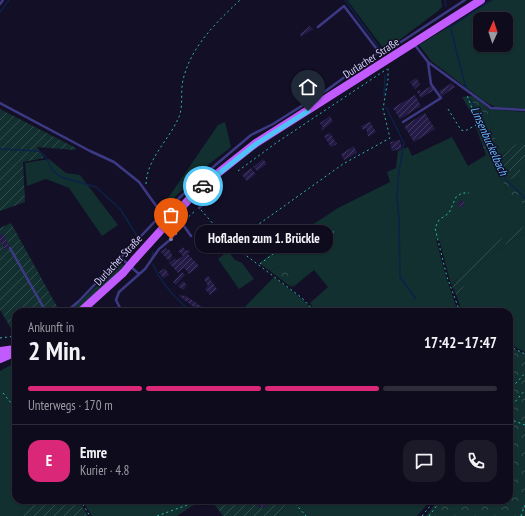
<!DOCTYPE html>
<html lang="de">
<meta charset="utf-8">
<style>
:root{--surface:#0e0b1c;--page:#1c1929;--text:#f1f3f6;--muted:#9b9ba3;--line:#2e2b3b;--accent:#db2777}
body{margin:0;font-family:"PT Sans Narrow",sans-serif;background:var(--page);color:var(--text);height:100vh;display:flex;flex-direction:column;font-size:15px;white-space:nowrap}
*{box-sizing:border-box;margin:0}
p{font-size:13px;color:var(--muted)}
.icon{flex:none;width:22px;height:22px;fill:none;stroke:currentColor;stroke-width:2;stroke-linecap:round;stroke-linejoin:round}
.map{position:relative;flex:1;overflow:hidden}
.panel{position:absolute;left:12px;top:308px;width:501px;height:196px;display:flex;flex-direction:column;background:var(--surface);border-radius:12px;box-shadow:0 1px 3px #0004,0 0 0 1px var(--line)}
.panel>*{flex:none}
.needle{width:26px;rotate:3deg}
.buttons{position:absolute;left:473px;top:12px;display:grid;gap:8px}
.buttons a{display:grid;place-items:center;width:40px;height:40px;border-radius:8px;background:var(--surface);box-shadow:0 1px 3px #0004,0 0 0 1px var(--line);font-size:20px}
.pin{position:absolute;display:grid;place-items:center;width:34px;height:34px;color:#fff;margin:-41px -17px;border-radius:50% 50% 50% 0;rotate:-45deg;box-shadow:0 0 4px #0007}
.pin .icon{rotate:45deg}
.courier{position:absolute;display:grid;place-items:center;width:40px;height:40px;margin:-20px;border:3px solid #4fc3f7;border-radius:50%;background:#fff;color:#222;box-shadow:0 1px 5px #0007}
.bubble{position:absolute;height:28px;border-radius:12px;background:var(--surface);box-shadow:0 1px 3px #0004,0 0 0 1px var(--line);font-size:13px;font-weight:700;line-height:28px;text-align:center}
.overview em{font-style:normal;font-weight:700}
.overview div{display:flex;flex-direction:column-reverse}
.overview{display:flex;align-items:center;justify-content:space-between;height:68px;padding:0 16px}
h1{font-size:26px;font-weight:700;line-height:30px}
.bar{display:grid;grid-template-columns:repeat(4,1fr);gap:6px 4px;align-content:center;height:48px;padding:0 16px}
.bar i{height:5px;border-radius:3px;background:var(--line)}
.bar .active{background:var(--accent)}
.bar p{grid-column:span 4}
.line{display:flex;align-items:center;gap:10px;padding:0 16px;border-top:1px solid var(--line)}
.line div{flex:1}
.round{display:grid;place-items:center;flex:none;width:42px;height:42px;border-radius:12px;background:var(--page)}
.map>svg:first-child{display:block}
</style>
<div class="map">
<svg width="525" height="516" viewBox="0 0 525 516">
<defs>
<pattern id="forest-crowns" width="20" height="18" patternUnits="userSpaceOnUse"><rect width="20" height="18" fill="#12302f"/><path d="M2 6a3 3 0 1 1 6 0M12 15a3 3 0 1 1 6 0" fill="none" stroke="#344d4e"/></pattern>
<pattern id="garden-furrows" width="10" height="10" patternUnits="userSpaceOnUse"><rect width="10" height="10" fill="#12302f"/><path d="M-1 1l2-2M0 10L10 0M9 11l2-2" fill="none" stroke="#344d4e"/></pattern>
<pattern id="building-hatch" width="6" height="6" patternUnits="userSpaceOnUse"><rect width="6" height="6" fill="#241b47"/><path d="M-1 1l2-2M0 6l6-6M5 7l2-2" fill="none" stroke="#433b63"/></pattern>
</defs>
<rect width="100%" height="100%" fill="#130f26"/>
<path fill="#12302f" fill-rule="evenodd" d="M347,0H441L442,7L438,11L398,41L383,48Z
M493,0H525V109L495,107L484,101L431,61L419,45ZM480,19H506V45H480Z
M486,106L490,109L525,112V144L521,140L500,157Z
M225,122L231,147L204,168L163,209L162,207L218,125Z
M452,137L468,166L486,155L491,158L507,190L504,194L525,205V226C500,238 467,262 452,286L450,281L439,239H436L446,277L458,312H316L310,303L328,287L314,270L293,287L289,283L284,265L270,271L259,263L303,231L338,208L390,182L387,172L396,168L398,151L408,147L412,156Z
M49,159L66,173L80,175L118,225L102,236L69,188L46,179L27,186L25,163Z
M525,164V191L515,182L524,174L520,169Z
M525,234V352L509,344V312H462L457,297C477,264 490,251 525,234Z
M228,251L235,260L242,263L254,279L239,289L218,259Z
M121,263L124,265C113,277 85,312 69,312L101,282L116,264Z
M274,277L302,299L314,312H240Z
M16,362V500H38L18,516H0V371Z
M82,500H210L192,506L177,516H92Z
M290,500H431L417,516H277Z"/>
<path fill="url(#forest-crowns)" d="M473,96L486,106L505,173L525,191V205L503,194L507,190L491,158L486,155L476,127L477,123L462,97Z
M284,265L292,272L289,282L292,288L270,271Z
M509,347L525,354V516H426L438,500H509Z"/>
<path fill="url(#garden-furrows)" d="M0,109L76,148L75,150L37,147L44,158L23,162L25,202L0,211Z
M521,140L525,144V164L520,169L524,174L515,182L505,173L500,157Z
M11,223L60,312H16L15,335L0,310V228Z
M525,226V234C490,251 477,264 457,297L452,286C470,259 496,239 525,226Z
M38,500H78L88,516H18Z
M211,500H290L277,516H223Z"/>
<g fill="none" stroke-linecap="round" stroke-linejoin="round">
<path stroke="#0c2248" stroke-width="1.5" d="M345,0L380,49
M445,0L446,6
M0,12L9,0
M450,26L466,88
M451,27L491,0
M384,96L385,75
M471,100L506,180L525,198
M386,107L404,143L398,178L397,199L399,219L400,277L416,299
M0,149L39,151L45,156L53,171L61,177L96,187L121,210L137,236
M152,257L153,252
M153,264C162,285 175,297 191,312"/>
</g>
<path fill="url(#building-hatch)" d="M310,26L313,29L301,37L300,34Z
M416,78L420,84L415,89L410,82Z
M452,83L455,87L442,96L439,91Z
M431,86L434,90L421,98L417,92L419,90L421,92Z
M415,95L421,106L400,119L393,108Z
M425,113L435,129L414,142L404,126Z
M330,116L333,121L322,131L321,129L323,128L320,123Z
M370,122L376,132L368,137L366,128L363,130L361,126Z
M330,133L337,144L331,147L324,136Z
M400,140L402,149L392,151L390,142Z
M354,146L357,153L344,160L341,154Z
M263,159L267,164L257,171L253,167Z
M251,168L256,174L247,181L242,175Z
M462,200L465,204L460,208L457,203Z
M3,233L10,247L5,250L0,241V235Z
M275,240L279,246L274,250L270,245Z
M183,247L186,251L188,250L190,252L188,254L199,266L189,274L184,268L178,273L169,263L175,258L177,260L183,256L178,251Z
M166,248L168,250L169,249L172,255V258L169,261L161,252Z
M165,268L169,275L163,278L159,272Z
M182,272L185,275L176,285L173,282Z
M208,276L217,289L210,295L205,289L208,286L204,279Z
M183,281L187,285L183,290L178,286Z
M180,295L186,296L202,307L199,311L179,296Z
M263,500L266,506L263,509L261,506L259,508L255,501Z"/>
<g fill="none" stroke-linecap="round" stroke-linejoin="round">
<path stroke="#2fb8b0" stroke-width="1" stroke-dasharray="2 3" stroke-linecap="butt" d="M448,109L461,130L465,131L476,125L477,122L467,95
M238,171L276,143L387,69
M146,184C147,159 168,141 178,119C184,107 180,93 183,80C191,46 216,23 240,0
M201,210L231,244L302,298L315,312
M185,220L196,210
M231,244L343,164L390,138L383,109L388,79V67
M260,264L295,237L310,228L334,232
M460,312L447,277L435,228L439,220L449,213L456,197L462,193H469
M0,338L16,336
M509,346L525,354
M509,391L525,373
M3,393L16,409
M509,409L525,390
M509,419L525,425
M80,500L90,516
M292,500L306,516
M157,516L201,500
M422,516L435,500
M429,516L441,500
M521,516L525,505"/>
<path stroke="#3d3a85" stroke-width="2.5" d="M0,4L3,0
M318,27L344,6L379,52
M414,44L428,62L491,108L525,110
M0,103L90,151L114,162L139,182L162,214
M403,122L441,98L431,84L428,62
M199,208L211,197
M177,216L191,236
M10,248L46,312
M121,258L139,274
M66,312L79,301L162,214L206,173L251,135L273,124L327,90L379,52L401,42L465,0
M122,312L116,300L119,292L145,269L159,249L171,239L182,223"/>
<path stroke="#c25bff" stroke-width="8" d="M135,259L191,197L213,177L256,143L481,0
M80,312L123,273
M0,351L15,349
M0,359L16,352"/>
<path stroke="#c25bff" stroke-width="8" d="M123,273L135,259"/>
</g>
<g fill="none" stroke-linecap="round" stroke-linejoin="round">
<path stroke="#948fb3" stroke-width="4" stroke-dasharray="0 7.2" d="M171,239L182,224L175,214L203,186"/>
<path stroke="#4fc3f7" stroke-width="5" d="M203,186L256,144L308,111"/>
</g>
<g text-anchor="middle" stroke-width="3" stroke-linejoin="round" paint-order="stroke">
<g font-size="11" fill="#d9d4ff" stroke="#130f26">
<text transform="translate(371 58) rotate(-33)" y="4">Durlacher Straße</text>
<text transform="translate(118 260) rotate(-47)" y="4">Durlacher Straße</text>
</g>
<g font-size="12" font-style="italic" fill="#62b6ff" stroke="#130f26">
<text transform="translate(489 141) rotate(66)" y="4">Linsenbuckelbach</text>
</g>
</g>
</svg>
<div class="buttons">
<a><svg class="needle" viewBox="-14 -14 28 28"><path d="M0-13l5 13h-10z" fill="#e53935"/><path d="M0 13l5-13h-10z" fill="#9b9ba3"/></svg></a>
</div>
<div class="pin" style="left:171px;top:239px;background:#ea580c"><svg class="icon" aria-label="bag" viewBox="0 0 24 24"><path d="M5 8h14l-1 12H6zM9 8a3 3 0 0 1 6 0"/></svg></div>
<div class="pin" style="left:308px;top:111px;background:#1f2937"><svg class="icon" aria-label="home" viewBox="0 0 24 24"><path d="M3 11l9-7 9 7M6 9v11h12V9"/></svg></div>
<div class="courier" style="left:203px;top:186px"><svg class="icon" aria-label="car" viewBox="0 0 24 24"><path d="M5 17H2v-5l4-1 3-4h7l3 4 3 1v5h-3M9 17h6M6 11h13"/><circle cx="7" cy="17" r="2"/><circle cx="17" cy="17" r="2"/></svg></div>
<div class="bubble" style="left:195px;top:225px;width:138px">Hofladen zum 1. Brückle</div>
<section class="panel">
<div class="overview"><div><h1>2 Min.</h1><p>Ankunft in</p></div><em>17:42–17:47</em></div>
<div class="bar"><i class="active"></i><i class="active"></i><i class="active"></i><i></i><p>Unterwegs · 170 m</p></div>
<div class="line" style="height:72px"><b class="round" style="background:var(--accent);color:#fff">E</b><div><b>Emre</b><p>Kurier · 4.8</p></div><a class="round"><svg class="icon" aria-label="chat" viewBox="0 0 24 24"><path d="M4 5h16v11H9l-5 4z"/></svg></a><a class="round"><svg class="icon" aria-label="phone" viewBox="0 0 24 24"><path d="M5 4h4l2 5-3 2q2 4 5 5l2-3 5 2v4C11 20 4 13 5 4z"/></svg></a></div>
</section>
</div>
